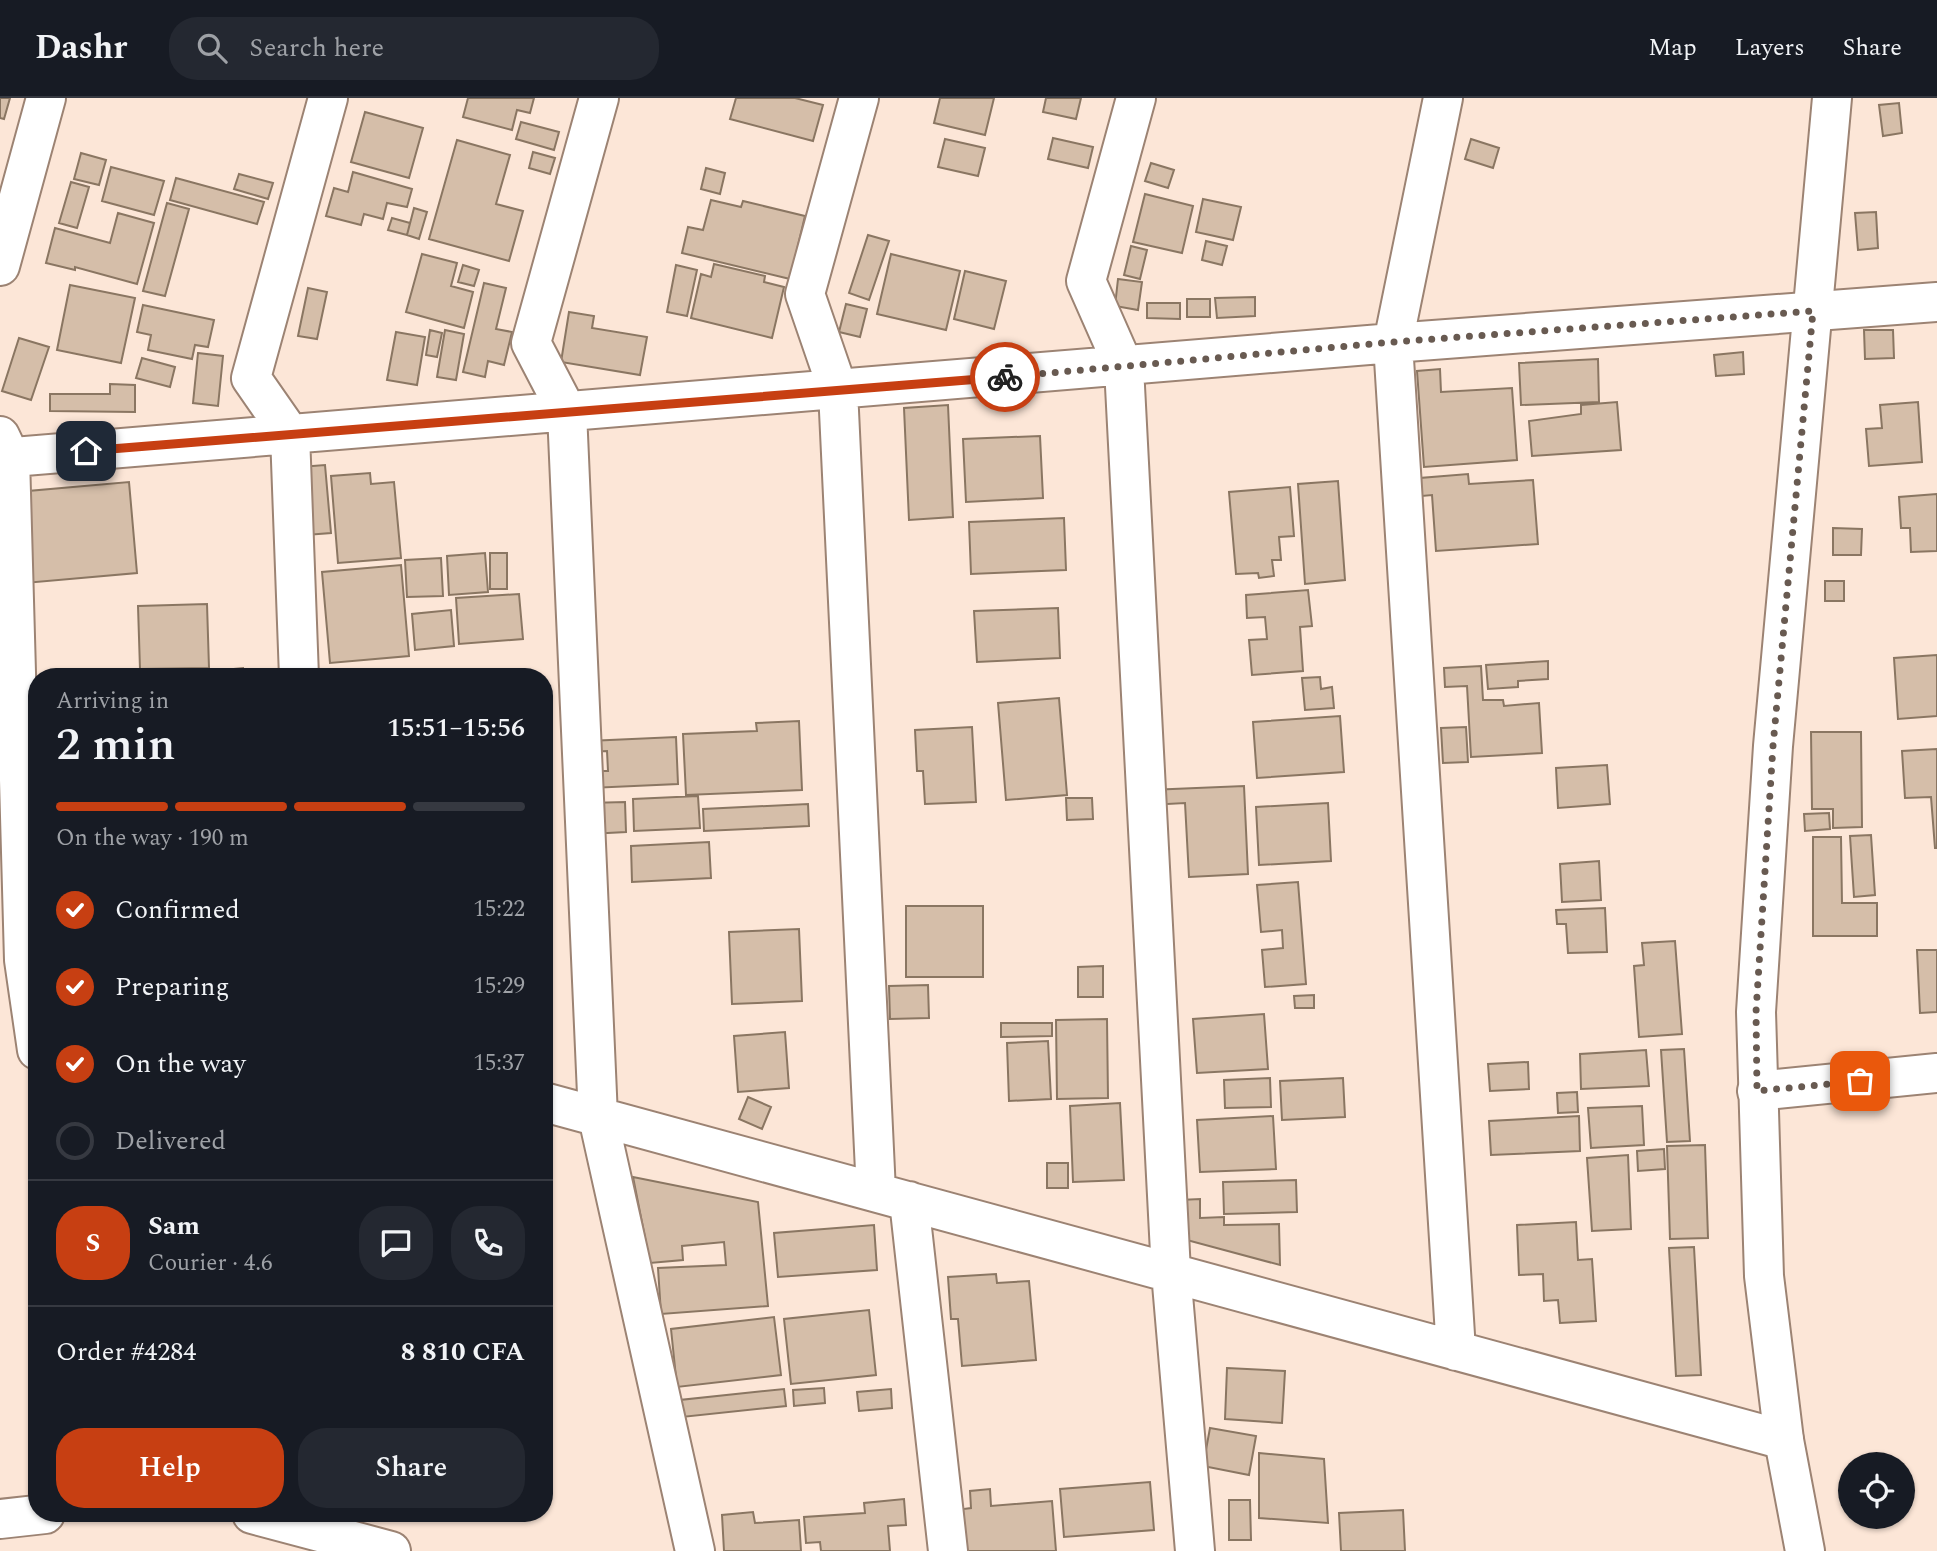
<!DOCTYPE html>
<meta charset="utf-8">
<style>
:root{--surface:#171b24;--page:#242831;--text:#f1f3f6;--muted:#9ea1a6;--line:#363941;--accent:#c73f12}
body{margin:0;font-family:Spectral,serif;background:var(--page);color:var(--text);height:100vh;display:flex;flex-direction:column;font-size:26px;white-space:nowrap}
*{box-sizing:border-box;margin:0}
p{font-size:23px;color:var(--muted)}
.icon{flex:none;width:38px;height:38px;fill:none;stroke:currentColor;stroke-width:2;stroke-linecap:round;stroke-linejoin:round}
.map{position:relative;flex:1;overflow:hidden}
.panel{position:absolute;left:28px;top:570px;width:525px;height:854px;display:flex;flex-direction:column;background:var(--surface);border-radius:28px;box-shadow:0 2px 5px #0004}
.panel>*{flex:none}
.tools{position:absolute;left:1838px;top:1354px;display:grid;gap:14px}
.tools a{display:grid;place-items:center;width:77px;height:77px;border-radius:50%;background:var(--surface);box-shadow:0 2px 5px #0004;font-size:35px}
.pin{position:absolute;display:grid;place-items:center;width:60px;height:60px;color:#fff;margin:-30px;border-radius:14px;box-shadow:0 4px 10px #0006}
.courier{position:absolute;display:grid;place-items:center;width:70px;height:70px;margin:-35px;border:5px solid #c73f12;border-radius:50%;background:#fff;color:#222;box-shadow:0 2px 9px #0007}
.overview em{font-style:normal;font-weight:600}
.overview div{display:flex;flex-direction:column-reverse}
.overview{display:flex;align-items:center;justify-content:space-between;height:119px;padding:0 28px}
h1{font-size:46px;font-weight:600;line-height:52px}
.bar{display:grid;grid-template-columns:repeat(4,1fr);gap:10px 7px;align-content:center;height:84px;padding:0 28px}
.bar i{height:9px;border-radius:5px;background:var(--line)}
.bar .current{background:var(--accent)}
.bar p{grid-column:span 4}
.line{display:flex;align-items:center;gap:18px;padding:0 28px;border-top:2px solid var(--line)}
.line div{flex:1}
.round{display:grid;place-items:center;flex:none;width:74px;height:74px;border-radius:28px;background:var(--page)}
ol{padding:0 28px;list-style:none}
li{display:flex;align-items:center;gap:21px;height:77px}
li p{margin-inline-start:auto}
li .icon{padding:7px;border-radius:50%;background:var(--accent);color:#fff;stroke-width:4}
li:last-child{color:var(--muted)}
li i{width:38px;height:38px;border:4px solid var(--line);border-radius:50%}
.button{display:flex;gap:14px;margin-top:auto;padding:14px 28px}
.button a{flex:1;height:80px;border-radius:28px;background:var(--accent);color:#fff;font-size:28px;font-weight:600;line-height:80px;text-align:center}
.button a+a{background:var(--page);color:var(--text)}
header{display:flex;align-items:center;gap:42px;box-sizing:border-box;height:98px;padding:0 35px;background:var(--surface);border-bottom:2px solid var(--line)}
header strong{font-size:33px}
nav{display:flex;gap:38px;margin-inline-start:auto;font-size:24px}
.search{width:490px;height:63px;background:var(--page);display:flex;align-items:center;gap:18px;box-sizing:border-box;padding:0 24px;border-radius:28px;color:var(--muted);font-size:26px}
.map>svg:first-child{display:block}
</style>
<header>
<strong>Dashr</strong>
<div class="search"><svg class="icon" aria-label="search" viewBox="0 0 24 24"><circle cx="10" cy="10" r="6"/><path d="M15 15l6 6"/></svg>Search here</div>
<nav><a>Map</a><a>Layers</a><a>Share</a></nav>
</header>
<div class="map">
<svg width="1937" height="1453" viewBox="0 0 1937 1453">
<rect width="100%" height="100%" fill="#fce6d7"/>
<path fill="#d5bea9" stroke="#8a7662" stroke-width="2" d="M0,0H10L4,21L0,20Z
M468,0H534L530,15L517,12L512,32L463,19Z
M736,0H795L823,7L813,43L730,21Z
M940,0H994L985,37L934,25Z
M1046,0H1081L1076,21L1043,14Z
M1899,5L1902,35L1883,38L1879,7Z
M365,14L423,30L409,80L351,64Z
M521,24L559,34L554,52L516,41Z
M1053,40L1093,49L1088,70L1048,61Z
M945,41L985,50L978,78L938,69Z
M1471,41L1499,50L1493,70L1465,61Z
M457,42L510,57L496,106L523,113L509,163L429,141Z
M533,54L555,60L550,76L529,70Z
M81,55L106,62L99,87L74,81Z
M1151,65L1174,72L1168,90L1145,83Z
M111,69L164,83L154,117L102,103Z
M706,70L725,75L720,96L701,91Z
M353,74L412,91L407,109L387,105L383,121L364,116L361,127L326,118L334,90L348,94Z
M239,76L273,85L268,101L234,91Z
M176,80L264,104L257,126L170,102Z
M71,84L89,89L77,130L59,125Z
M1145,96L1193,108L1182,155L1133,144Z
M1203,101L1241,109L1233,142L1196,134Z
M711,102L741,109L743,103L805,118L790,181L682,155L688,129L703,132Z
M167,105L189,111L165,198L143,193Z
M414,110L427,114L419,141L407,137Z
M1876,114L1878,150L1858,152L1855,115Z
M118,115L154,125L137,186L75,169V172L46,165L55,130L110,145Z
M392,120L410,125L407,137L388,132Z
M868,137L889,143L869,202L849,195Z
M1206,143L1227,148L1222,167L1202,162Z
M1131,148L1147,152L1140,181L1124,177Z
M422,156L457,165L451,188L473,194L464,230L406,214Z
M891,156L960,173L946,232L877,216Z
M714,166L765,178L764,184L784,189L772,240L691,220L701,176L711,179Z
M463,167L479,172L474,188L458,184Z
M676,167L697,172L687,218L667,214Z
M965,173L1006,183L994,231L954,221Z
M1118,181L1142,184L1138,212L1115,208Z
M484,185L506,190L496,231L512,234L504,267L488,263L485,279L463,274Z
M70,187L135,200L121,265L57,252Z
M308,190L327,194L317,241L298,238Z
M1255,199V218L1217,220L1215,200Z
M1187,201H1210V219H1187Z
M1147,205H1180V221L1147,220Z
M846,206L867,211L860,239L839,234Z
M143,207L214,222L208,249L195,247L192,261L148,252L151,237L137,234Z
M569,214L594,218L592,230L647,239L640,277L561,264Z
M430,232L442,235L437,259L426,257Z
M445,232L464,236L456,282L437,279Z
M1864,232H1893L1894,260L1865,261Z
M396,234L425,239L417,287L387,282Z
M19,240L49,249L31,302L2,293Z
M1743,254L1744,276L1716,278L1714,257Z
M198,255L223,258L218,308L193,305Z
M142,260L175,269L170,289L136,280Z
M1598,261L1599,304L1521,307L1519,265Z
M1440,271L1441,294L1512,290L1517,362L1424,369L1417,273Z
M110,286L135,287V314L50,313V296H110Z
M1617,304L1621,352L1532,358L1529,323L1581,316V307Z
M1918,304L1922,364L1869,368L1866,331L1882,330L1880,307Z
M948,307L953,419L909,422L904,310Z
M1040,338L1043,400L966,404L963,341Z
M325,367L331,435L306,437L300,369Z
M370,375L371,386L394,384L401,460L338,465L331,378Z
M1468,376L1469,386L1533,382L1538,446L1436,453L1432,397L1422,398L1420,380Z
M1338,383L1345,482L1305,486L1298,386Z
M129,384L137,475L25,485L17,394Z
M1290,389L1294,438L1279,439L1281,462H1272L1274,478L1259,480L1258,475L1236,476L1229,394Z
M1937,396V453L1911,454L1910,430H1901L1899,399Z
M1064,420L1066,472L971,476L969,424Z
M1833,430L1862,431L1861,457H1833Z
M485,455L488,494L449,497L447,458Z
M490,455H507V491H490Z
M441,460L443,498L407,499L405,462Z
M401,467L409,558L330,565L322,474Z
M1825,483H1844V503H1825Z
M1308,492L1312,528L1300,529L1303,573L1252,577L1249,542L1267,541L1265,519L1247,520L1246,497Z
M519,496L523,541L459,546L456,500Z
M207,506L209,570L140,571L138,508Z
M1058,510L1060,560L977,564L974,513Z
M451,512L454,548L415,552L412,516Z
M1937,557V618L1898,621L1894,560Z
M1548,563V581L1518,583V589L1488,591L1486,567Z
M1481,568L1483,602H1503L1504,608L1539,605L1542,655L1471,659L1467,588L1445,589L1444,570Z
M243,570V579H149Z
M1320,579L1321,591L1332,589L1334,610L1305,612L1302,580Z
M1059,600L1067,697L1006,702L998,605Z
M1340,618L1344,674L1257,680L1253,624Z
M799,623L802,692L686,697L683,636L757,633L756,625Z
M972,629L976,704L925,706L923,673H917L915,632Z
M1466,629L1468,664L1443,665L1441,630Z
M1811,634H1861L1862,729L1833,730V711H1812Z
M676,639L678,686L590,690L589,673H608L607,653L588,654V643Z
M1937,651V750H1935L1931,699L1905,700L1902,653Z
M1607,667L1610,706L1558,710L1556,670Z
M1244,688L1248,776L1189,779L1185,705L1149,707V692Z
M698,698L700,730L634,733L633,701Z
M1066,700H1092L1093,721L1067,722Z
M625,704L626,734L589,736L588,705Z
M1328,705L1331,763L1259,767L1256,709Z
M808,706L809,728L704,733L703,711Z
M1829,715L1830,731L1805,733L1804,716Z
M1871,737L1875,797L1854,799L1850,738Z
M1813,739H1841L1842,805H1877V838H1813Z
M709,744L711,780L632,784L631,748Z
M1599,763L1601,802L1562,804L1560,766Z
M1298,784L1306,886L1265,889L1262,852L1283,850L1282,832L1261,834L1257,787Z
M906,808H983V879H906Z
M1605,810L1607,854L1568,855L1566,826H1557L1556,812Z
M799,831L802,903L732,906L729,834Z
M1675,843L1682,936L1639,939L1634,868L1644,867L1642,845Z
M1917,852H1937V914L1920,915Z
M1103,868V899H1078V869Z
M928,887L929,920L890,921L889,888Z
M1314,897V910H1295L1294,898Z
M1264,916L1268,971L1197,975L1193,921Z
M1107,921L1108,1000L1057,1001L1056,922Z
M1001,925H1052V938L1001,939Z
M785,934L789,990L738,994L734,938Z
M1048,943L1051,1001L1009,1003L1007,945Z
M1684,951L1690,1043L1667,1044L1661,952Z
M1646,952L1649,988L1581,991L1580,956Z
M1528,964L1529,991L1490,993L1488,966Z
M1270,980L1271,1009L1225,1010L1224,982Z
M1343,980L1345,1019L1282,1022L1280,983Z
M1577,994L1578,1014L1558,1015L1557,995Z
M748,999L771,1009L762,1031L739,1021Z
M1120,1005L1124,1082L1073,1084L1070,1008Z
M1642,1008L1644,1047L1591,1050L1588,1010Z
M1273,1018L1276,1071L1200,1074L1197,1022Z
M1579,1018L1580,1053L1491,1057L1489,1023Z
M1705,1047L1708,1140L1670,1141L1667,1048Z
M1664,1051L1665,1071L1638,1073L1637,1053Z
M1628,1057L1631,1131L1592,1133L1587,1060Z
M1047,1065H1068V1090H1047Z
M633,1079L758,1104L768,1208L661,1216L658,1170L726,1167L724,1144L682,1148L683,1162L650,1165Z
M1296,1082L1297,1114L1224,1116L1223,1084Z
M1200,1101V1120L1224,1119V1127L1279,1126L1280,1167L1183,1141L1180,1102Z
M1576,1124L1578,1162L1592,1161L1596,1223L1560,1225L1558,1202L1544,1203L1543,1176L1519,1177L1517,1127Z
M874,1127L877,1172L778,1179L774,1135Z
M1694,1149L1701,1277L1676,1278L1669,1150Z
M996,1176L997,1185L1029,1183L1036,1262L962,1268L958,1221H951L948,1179Z
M869,1212L876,1277L791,1286L784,1221Z
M774,1219L781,1277L677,1289L671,1231Z
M1227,1270L1285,1273L1282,1325L1225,1321Z
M824,1290L825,1305L794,1308L793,1292Z
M784,1291L786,1308L682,1319L680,1302Z
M891,1291L892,1310L859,1313L857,1294Z
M1210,1330L1256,1338L1249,1377L1203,1368Z
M1259,1355L1324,1361L1328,1425L1259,1420Z
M1150,1384L1154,1432L1064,1439L1060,1391Z
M990,1391L991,1408L1052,1403L1056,1453H966L963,1411L971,1410L970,1393Z
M904,1401L906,1427L888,1428L890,1453H821L820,1444L806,1445L804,1419L865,1415L864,1405Z
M1229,1402H1250L1251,1442H1229Z
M1403,1412L1405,1453H1341L1339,1415Z
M753,1414L755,1425L799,1422L801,1453H724L722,1417Z"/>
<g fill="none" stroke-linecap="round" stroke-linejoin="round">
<g stroke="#9c8373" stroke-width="42">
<path id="minor" d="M599,0L531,245L567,314L598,1019L695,1453
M859,0L805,196L838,292L876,1094
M1136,0L1086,183L1124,269L1171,1174L1195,1453
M1443,0L1393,245L1456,1253
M0,168L46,0
M0,338L10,359L24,862L37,952
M0,360L1393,245L1937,204
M299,579L290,336L251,280L328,0
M1757,993L1937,975
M544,1004L1784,1342
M909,1103L948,1453
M252,1416L391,1453
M0,1421L45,1416"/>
</g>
<g stroke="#9c8373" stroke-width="42">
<path id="major" d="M1805,1453L1784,1342L1764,1178L1756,914L1773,648L1832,0"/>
</g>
<use href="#minor" stroke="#fff" stroke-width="38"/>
<use href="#major" stroke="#fff" stroke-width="38"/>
</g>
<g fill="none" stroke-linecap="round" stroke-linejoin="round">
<path stroke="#685a51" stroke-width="7" stroke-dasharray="0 12.6" d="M1005,279L1393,244L1813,213L1773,648L1756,914L1757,993L1860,983"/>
<path stroke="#c73f12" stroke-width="9" d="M86,353L1005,279"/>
</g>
</svg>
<div class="tools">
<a><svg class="icon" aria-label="locate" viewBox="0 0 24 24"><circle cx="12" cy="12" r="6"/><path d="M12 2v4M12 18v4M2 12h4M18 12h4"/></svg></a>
</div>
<div class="pin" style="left:1860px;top:983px;background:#ea580c"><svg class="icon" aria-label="bag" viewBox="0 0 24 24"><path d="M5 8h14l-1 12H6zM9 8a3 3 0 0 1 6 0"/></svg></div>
<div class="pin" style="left:86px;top:353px;background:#1f2937"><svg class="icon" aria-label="home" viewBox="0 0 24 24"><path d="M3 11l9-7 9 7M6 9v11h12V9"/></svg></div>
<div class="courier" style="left:1005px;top:279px"><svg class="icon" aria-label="bike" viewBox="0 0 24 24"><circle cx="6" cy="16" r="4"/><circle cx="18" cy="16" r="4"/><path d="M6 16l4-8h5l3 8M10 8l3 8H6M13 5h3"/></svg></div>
<section class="panel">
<div class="overview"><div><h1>2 min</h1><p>Arriving in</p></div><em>15:51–15:56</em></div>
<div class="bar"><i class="current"></i><i class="current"></i><i class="current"></i><i></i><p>On the way · 190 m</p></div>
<ol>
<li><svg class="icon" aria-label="check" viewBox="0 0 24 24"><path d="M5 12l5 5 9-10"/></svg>Confirmed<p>15:22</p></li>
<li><svg class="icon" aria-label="check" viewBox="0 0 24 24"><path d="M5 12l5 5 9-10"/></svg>Preparing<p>15:29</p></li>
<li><svg class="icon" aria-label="check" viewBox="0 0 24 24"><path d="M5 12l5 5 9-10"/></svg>On the way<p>15:37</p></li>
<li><i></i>Delivered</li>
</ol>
<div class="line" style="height:126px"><b class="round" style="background:var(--accent);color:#fff">S</b><div><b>Sam</b><p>Courier · 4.6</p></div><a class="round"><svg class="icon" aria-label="chat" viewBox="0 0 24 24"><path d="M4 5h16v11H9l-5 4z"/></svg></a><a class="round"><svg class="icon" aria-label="phone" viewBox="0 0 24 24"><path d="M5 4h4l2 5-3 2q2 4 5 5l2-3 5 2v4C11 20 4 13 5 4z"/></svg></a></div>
<div class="line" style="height:91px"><div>Order #4284</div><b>8 810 CFA</b></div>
<div class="button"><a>Help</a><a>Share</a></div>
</section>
</div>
